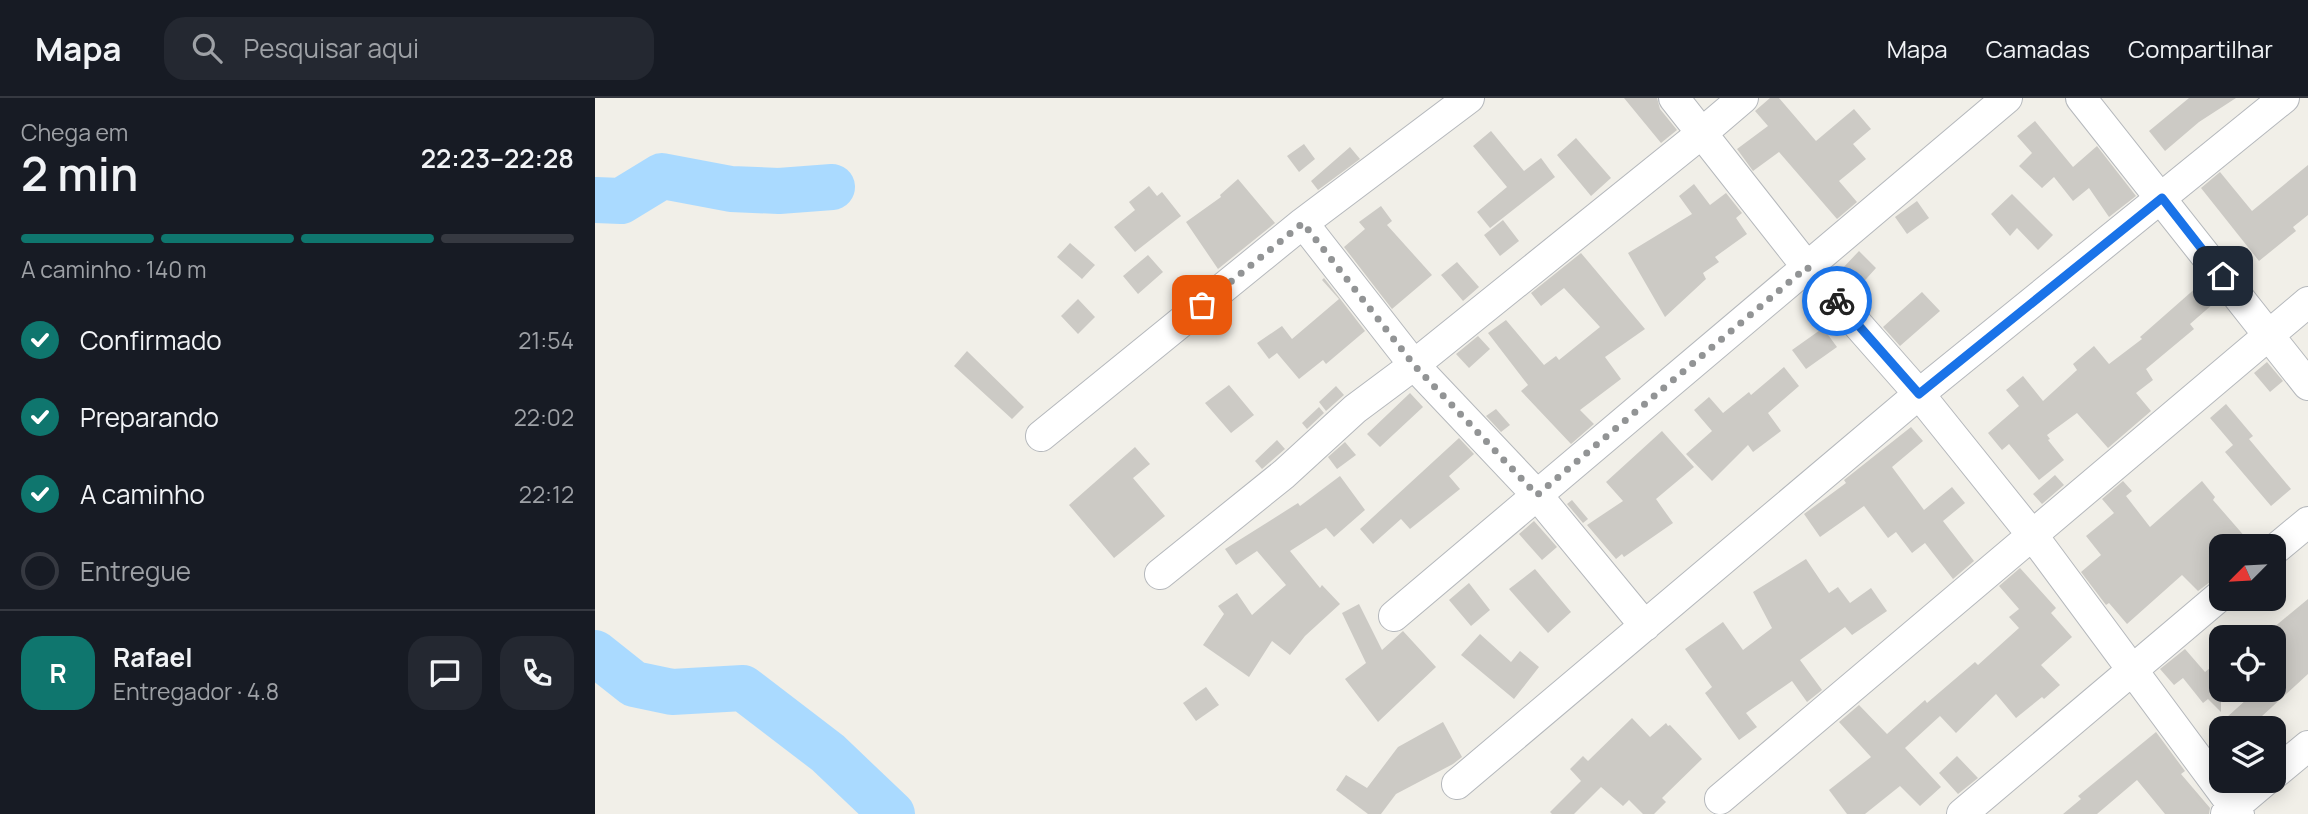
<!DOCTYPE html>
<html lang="pt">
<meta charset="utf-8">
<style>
:root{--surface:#171b24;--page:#242831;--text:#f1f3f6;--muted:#9ea1a6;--line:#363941;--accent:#0f766e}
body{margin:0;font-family:Manrope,sans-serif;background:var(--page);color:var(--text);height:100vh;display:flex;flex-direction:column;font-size:26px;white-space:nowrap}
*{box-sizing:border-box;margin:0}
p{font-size:23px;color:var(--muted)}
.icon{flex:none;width:38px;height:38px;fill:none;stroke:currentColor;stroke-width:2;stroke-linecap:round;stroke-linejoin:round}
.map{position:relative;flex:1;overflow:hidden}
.drawer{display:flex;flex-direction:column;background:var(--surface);width:595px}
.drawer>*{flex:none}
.needle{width:46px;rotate:246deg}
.fabs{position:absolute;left:1614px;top:436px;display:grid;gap:14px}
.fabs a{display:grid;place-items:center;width:77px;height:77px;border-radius:14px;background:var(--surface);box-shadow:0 4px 18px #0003;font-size:35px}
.pin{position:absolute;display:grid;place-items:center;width:60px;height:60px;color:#fff;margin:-30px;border-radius:14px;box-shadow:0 4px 10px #0006}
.courier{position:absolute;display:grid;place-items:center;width:70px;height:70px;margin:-35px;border:5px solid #1a73e8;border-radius:50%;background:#fff;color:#222;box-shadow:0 2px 9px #0007}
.headline em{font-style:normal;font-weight:600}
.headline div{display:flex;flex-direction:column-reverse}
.headline{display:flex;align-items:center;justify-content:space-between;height:119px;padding:0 21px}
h1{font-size:46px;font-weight:600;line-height:52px}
.bar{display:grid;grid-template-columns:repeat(4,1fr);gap:10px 7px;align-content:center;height:84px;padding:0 21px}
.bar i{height:9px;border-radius:5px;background:var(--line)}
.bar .selected{background:var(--accent)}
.bar p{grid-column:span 4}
.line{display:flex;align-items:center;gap:18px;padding:0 21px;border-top:2px solid var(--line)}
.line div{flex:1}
.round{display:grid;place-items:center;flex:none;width:74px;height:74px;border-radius:21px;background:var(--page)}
ol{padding:0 21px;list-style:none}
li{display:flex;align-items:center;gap:21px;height:77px}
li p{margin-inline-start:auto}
li .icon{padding:7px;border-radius:50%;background:var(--accent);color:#fff;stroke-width:4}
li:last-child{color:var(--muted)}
li i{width:38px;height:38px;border:4px solid var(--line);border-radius:50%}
header{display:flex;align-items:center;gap:42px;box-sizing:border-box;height:98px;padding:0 35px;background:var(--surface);border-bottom:2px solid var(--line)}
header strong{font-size:33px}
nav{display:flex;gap:38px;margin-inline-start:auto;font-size:24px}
.search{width:490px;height:63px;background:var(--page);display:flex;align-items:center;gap:18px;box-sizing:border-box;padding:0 24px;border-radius:21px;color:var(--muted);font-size:26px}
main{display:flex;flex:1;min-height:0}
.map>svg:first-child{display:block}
</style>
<header>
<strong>Mapa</strong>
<div class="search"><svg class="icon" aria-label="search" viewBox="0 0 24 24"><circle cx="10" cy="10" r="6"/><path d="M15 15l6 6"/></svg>Pesquisar aqui</div>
<nav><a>Mapa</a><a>Camadas</a><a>Compartilhar</a></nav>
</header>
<main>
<section class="drawer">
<div class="headline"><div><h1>2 min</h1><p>Chega em</p></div><em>22:23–22:28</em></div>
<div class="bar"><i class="selected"></i><i class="selected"></i><i class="selected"></i><i></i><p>A caminho · 140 m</p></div>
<ol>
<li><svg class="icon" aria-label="check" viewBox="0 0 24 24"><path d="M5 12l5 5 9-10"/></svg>Confirmado<p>21:54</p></li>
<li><svg class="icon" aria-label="check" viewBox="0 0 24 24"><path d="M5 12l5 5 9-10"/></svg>Preparando<p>22:02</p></li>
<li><svg class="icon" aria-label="check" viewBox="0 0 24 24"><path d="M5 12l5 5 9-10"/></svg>A caminho<p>22:12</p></li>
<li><i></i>Entregue</li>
</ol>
<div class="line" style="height:126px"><b class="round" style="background:var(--accent);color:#fff">R</b><div><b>Rafael</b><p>Entregador · 4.8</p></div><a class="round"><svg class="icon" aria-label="chat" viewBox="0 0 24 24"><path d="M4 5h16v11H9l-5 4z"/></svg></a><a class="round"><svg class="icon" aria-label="phone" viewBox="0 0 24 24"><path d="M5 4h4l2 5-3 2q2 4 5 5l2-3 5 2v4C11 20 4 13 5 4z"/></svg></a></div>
</section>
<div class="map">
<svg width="1713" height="716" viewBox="0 0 1713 716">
<rect width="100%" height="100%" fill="#f1efe8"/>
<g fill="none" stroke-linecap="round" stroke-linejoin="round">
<path stroke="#aadaff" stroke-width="46" d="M0,102L26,103L67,78L136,91L184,93L237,89
M0,555L39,586L77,594L148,590L233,655L297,716"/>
</g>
<path fill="#cccac5" d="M1029,0H1062L1065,11L1082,32L1066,45Z
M1175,0H1184L1221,43L1259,11L1276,31L1258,46L1271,61L1244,83L1262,104L1242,121L1184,54L1158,73L1142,51L1173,28L1160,13Z
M1594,0H1641L1604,24L1570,53L1554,33Z
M1440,23L1478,69L1502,48L1541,98L1514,119L1494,90L1478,103L1459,79L1447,90L1424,68L1437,55L1422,38Z
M896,33L929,73L946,60L960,79L895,130L882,114L912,89L878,48Z
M981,40L1016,80L996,98L962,57Z
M709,46L720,61L704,74L692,58Z
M755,49L765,61L723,92L716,83Z
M1713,67V117L1698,129L1701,133L1664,163L1606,90L1625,74L1657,113Z
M643,81L680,125L623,171L591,124L626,99L625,97Z
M1099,86L1115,107L1131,95L1147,115L1141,120L1152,136L1120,159L1124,164L1108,175L1111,181L1070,219L1033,155L1097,116L1084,98Z
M554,88L562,98L567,94L586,118L540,154L519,129L540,112L534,104Z
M1417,96L1458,137L1443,152L1422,130L1415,138L1396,116Z
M1322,103L1334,120L1312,136L1300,119Z
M786,108L797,123L792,127L837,177L797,211L749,149L770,131L764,124Z
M908,122L924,143L905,158L889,137Z
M475,145L500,167L487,181L462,159Z
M1264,153L1281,170L1263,190L1245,173Z
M986,155L1050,231L1010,259L1026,281L985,312L999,326L976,346L926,293L933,287L893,235L911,222L949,267L961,258L964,262L1005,229L969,190L946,208L936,195Z
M553,157L568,174L543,196L528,178Z
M862,164L884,189L868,203L846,177Z
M729,180L770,233L731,266L728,262L704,281L682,255L674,261L662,245L687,228L697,241L744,201L727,182Z
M1603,188L1618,206L1595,226L1599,231L1551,271L1558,282L1541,295L1556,313L1513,350L1482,315L1452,337L1455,341L1453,342L1469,362L1444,382L1414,346L1407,352L1393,335L1424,308L1411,292L1428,278L1448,303L1482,272L1478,266L1499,248L1514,266L1547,241L1545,239Z
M1327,194L1345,213L1305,248L1288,229Z
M483,201L500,219L483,236L466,218Z
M1228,230L1242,249L1211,271L1197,252Z
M883,238L895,251L874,270L861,256Z
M372,253L429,309L417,321L359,268Z
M1672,264L1688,283L1675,294L1659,275Z
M1189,269L1204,288L1173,315L1186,333L1158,354L1153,347L1117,383L1091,356L1117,333L1099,312L1114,299L1128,315L1154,294L1156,297Z
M634,287L659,317L636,335L610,305Z
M741,288L749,297L731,313L724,304Z
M815,295L828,309L785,349L772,336Z
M1631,306L1658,338L1654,341L1696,391L1676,408L1630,354L1638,347L1615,320Z
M724,309L729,315L712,331L707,325Z
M901,311L915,327L906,334L891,318Z
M1316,329L1328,343L1297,369L1329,412L1357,389L1370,405L1348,423L1379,463L1358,481L1330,445L1317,455L1301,434L1293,440L1269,408L1225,439L1209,416L1251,385L1249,382Z
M1067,333L1099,369L1061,401L1078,425L1029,459L1027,456L1021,461L992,427L1028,403L1011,384Z
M864,340L879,356L854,378L865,391L815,431L806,421L778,446L765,431Z
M682,342L690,351L667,371L660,363Z
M750,344L761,357L742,371L733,359Z
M540,349L555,366L538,380L570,418L519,460L474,407Z
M1460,377L1469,387L1447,406L1438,396Z
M745,378L770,412L739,439L731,430L695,453L725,490L727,487L745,506L710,538L695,557L677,543L654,579L608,547L629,516L623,508L642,495L657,517L691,487L662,453L641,467L630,451L703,405L705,408Z
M1528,383L1537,393L1531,398L1555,429L1607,383L1620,399L1618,402L1658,448H1626V478L1624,480L1615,484L1603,493L1587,477L1532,526L1514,505L1511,507L1486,474L1506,457L1491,438L1519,415L1507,401Z
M977,402L993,421L988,425L972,406Z
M939,423L962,449L947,462L924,436Z
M1211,461L1234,495L1243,489L1255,505L1276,490L1292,513L1257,537L1250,529L1205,562L1227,592L1212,604L1197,583L1151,615L1162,629L1144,642L1110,595L1117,589L1090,551L1128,524L1148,552L1177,530L1158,494Z
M1425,470L1461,510L1456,515L1477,539L1446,567L1465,587L1449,601L1447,599L1421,620L1401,596L1361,635L1345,618L1310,650L1346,689L1325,708L1305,688L1270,716H1252L1234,692L1276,659L1244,624L1264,607L1292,636L1330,602L1332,605L1380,564L1383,567L1424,530L1414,519L1424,511L1404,488Z
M940,471L976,514L953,535L914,491Z
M874,485L895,512L876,528L854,502Z
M1713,501V576L1654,630H1640L1631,620L1662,592H1678V530Z
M764,506L787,552L808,533L841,569L783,624L750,581L771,565L747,515Z
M885,536L916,564L925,553L944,569L919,601L866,557Z
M1590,551L1610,574L1626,561V614L1613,601L1608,605L1588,580L1579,587L1565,571Z
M611,589L624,607L601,623L588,605Z
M1037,620L1055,639L1071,625L1073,628L1075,627L1107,661L1067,700L1071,704L1059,716H1048L1034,702L1028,708L1006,689L979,716H957L955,714L986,683L975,671L988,658L993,663Z
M848,624L867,659L858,666L801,696L786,716H773L741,692L751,677L772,690L803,649Z
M1561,634L1590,673L1586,676L1615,710L1614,716H1570L1542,682L1502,716H1468L1486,701L1483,698Z
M1362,658L1383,680L1363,696L1344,675Z"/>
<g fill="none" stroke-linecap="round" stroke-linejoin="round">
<g stroke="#b5b8bc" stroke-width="32">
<path id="street" d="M1079,0L1212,169L1324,296L1438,438L1644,716
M1486,0L1713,287
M708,125L819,267L942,397L1050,528
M446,338L708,125L874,0
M1678,453L1713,424
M565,476L689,376L760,311L819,267L1107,35L1148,0
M799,518L1412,0
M1678,677L1713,648
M862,686L1324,296L1689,0
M1125,701L1713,204
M1367,716L1626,497
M1631,716L1671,682"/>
</g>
<use href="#street" stroke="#fff" stroke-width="30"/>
</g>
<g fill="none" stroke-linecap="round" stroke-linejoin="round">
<path stroke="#929495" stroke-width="7" stroke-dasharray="0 12.6" d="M607,207L708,125L819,267L942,397L1212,169L1242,203"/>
<path stroke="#1a73e8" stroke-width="9" d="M1242,203L1324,296L1567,100L1628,178"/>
</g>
</svg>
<div class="fabs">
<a><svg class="needle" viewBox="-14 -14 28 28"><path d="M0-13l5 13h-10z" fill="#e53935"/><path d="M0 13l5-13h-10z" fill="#9ea1a6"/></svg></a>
<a><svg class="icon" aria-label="locate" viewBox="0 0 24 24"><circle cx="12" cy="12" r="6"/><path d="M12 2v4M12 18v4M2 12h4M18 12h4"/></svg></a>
<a><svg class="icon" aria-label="layers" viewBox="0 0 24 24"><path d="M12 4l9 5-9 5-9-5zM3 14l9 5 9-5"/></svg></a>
</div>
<div class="pin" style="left:607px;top:207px;background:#ea580c"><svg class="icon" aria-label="bag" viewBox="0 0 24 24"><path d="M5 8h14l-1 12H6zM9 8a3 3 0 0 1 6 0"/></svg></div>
<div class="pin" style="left:1628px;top:178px;background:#1f2937"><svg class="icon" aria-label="home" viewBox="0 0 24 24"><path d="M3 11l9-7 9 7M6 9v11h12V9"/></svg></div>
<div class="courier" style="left:1242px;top:203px"><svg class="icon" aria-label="bike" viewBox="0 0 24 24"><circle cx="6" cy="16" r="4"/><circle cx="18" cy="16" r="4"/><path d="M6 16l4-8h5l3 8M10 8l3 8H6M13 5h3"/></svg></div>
</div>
</main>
